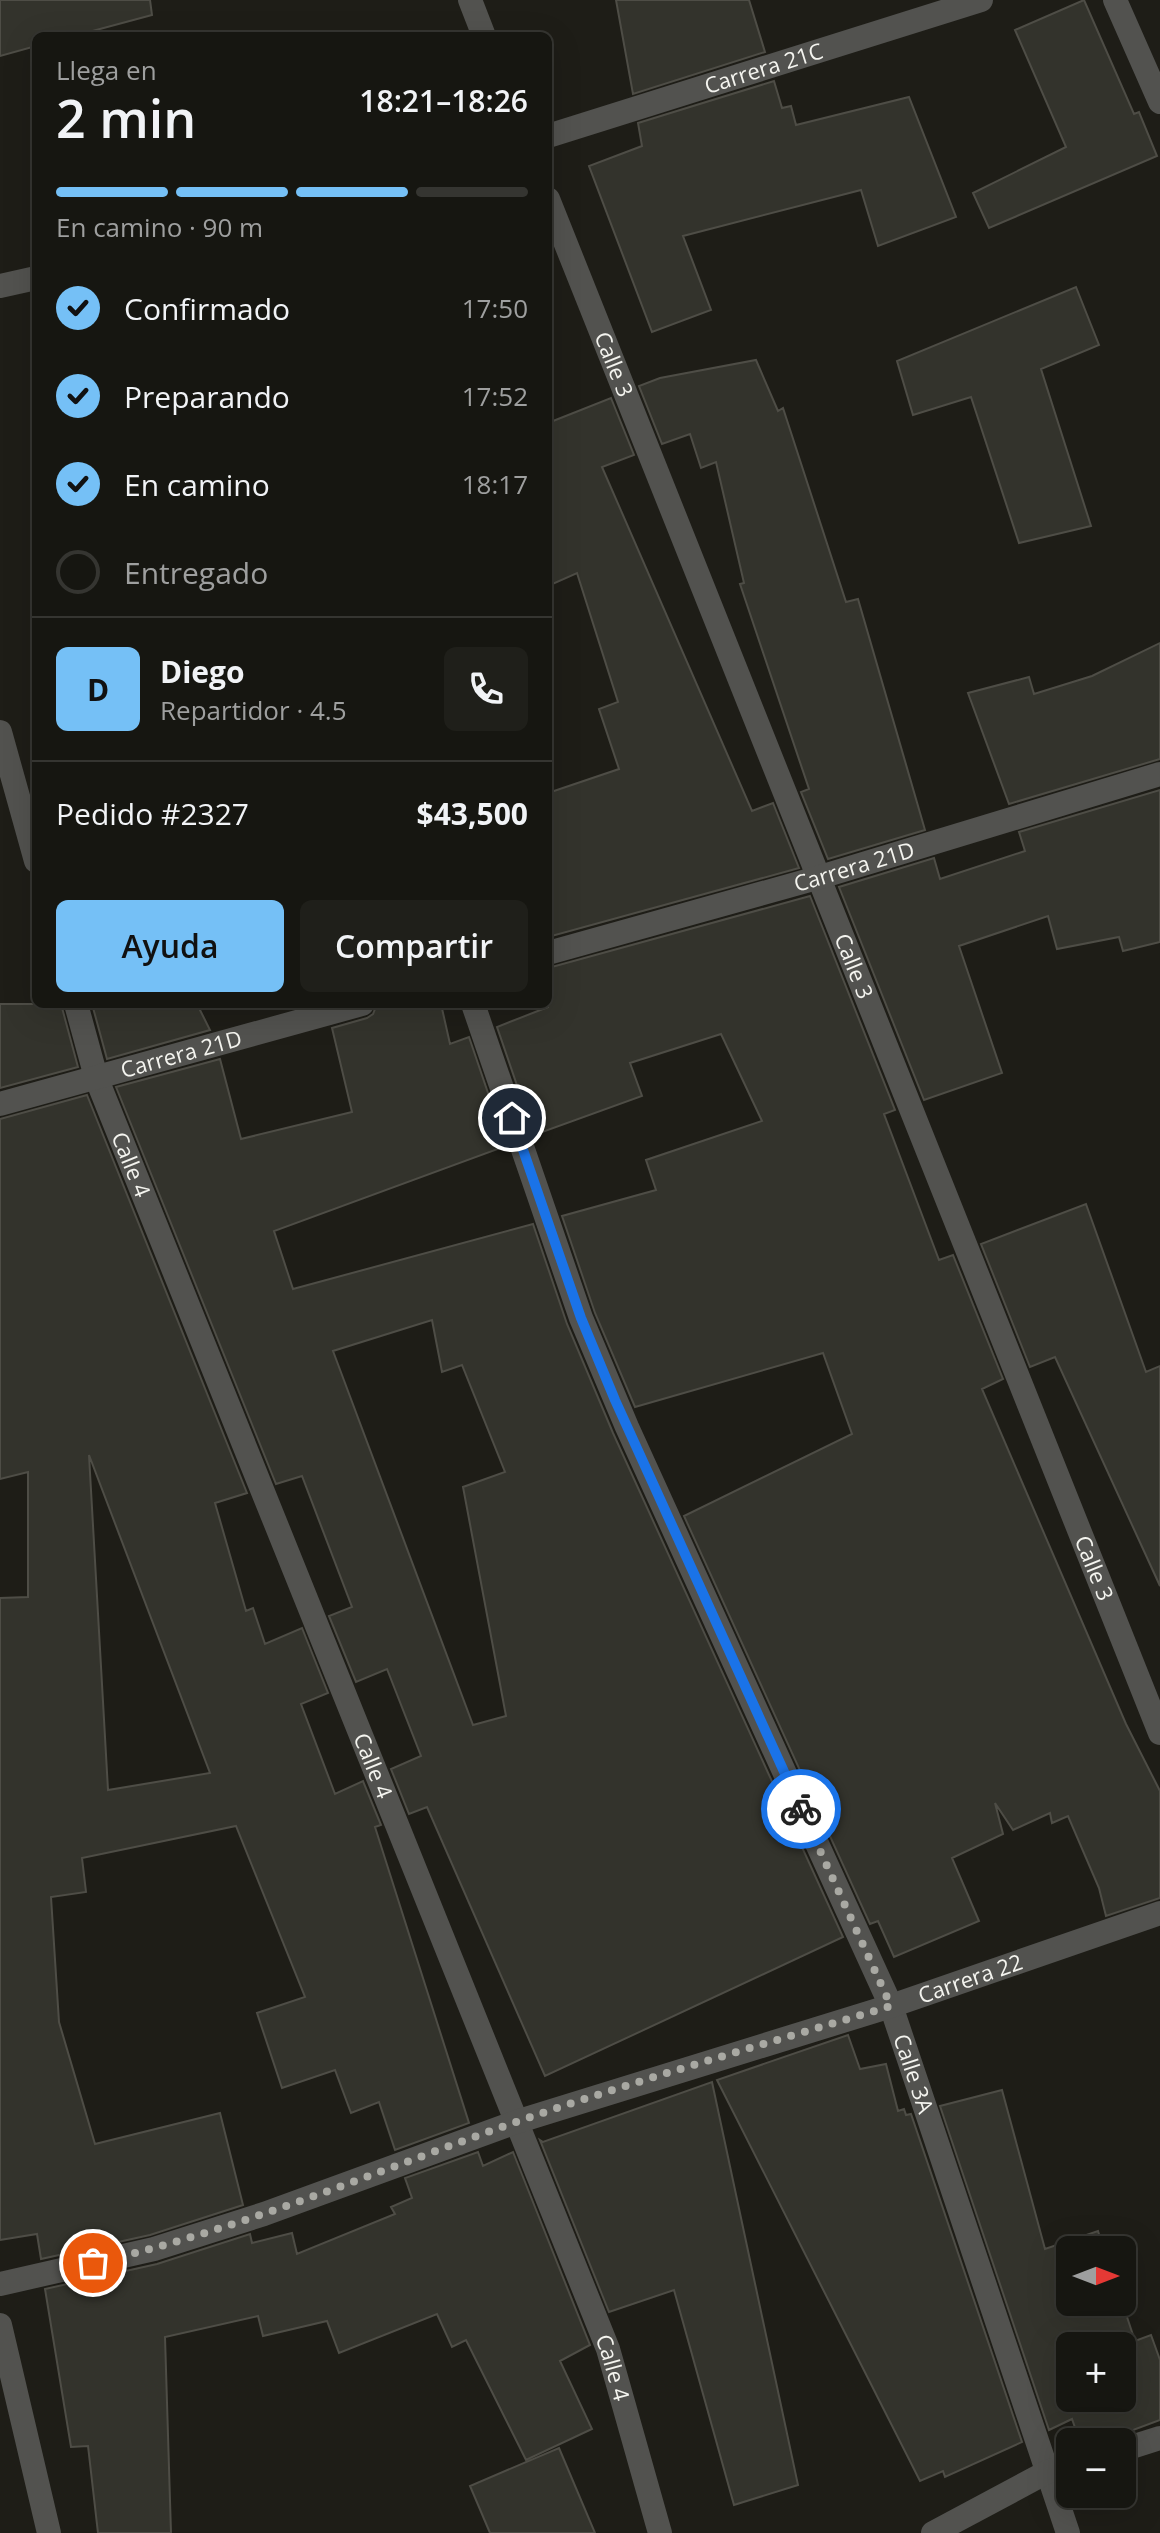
<!DOCTYPE html>
<html lang="es">
<meta charset="utf-8">
<style>
:root{--surface:#161611;--page:#1f1f1a;--text:#f1f3f6;--muted:#9e9f9f;--line:#353531;--accent:#75c0f6}
body{margin:0;font-family:"Open Sans",sans-serif;background:var(--page);color:var(--text);height:100vh;display:flex;flex-direction:column;font-size:30px;white-space:nowrap}
*{box-sizing:border-box;margin:0}
p{font-size:26px;color:var(--muted)}
.icon{flex:none;width:44px;height:44px;fill:none;stroke:currentColor;stroke-width:2;stroke-linecap:round;stroke-linejoin:round}
.map{position:relative;flex:1;overflow:hidden}
.side{position:absolute;left:32px;top:32px;width:520px;height:976px;display:flex;flex-direction:column;background:var(--surface);border-radius:12px;box-shadow:0 8px 32px #0002,0 0 0 2px var(--line)}
.side>*{flex:none}
.needle{width:52px;rotate:90deg}
.tools{position:absolute;left:1056px;top:2236px;display:grid;gap:16px}
.tools a{display:grid;place-items:center;width:80px;height:80px;border-radius:12px;background:var(--surface);box-shadow:0 8px 32px #0002,0 0 0 2px var(--line);font-size:40px}
.pin{position:absolute;display:grid;place-items:center;width:68px;height:68px;color:#fff;margin:-34px;border:4px solid #fff;border-radius:50%;box-shadow:0 2px 8px #0007}
.courier{position:absolute;display:grid;place-items:center;width:80px;height:80px;margin:-40px;border:6px solid #1a73e8;border-radius:50%;background:#fff;color:#222;box-shadow:0 2px 10px #0007}
.summary em{font-style:normal;font-weight:600}
.summary div{display:flex;flex-direction:column-reverse}
.summary{display:flex;align-items:center;justify-content:space-between;height:136px;padding:0 24px}
h1{font-size:52px;font-weight:600;line-height:60px}
.bar{display:grid;grid-template-columns:repeat(4,1fr);gap:12px 8px;align-content:center;height:96px;padding:0 24px}
.bar i{height:10px;border-radius:6px;background:var(--line)}
.bar .selected{background:var(--accent)}
.bar p{grid-column:span 4}
.line{display:flex;align-items:center;gap:20px;padding:0 24px;border-top:2px solid var(--line)}
.line div{flex:1}
.round{display:grid;place-items:center;flex:none;width:84px;height:84px;border-radius:12px;background:var(--page)}
ol{padding:0 24px;list-style:none}
li{display:flex;align-items:center;gap:24px;height:88px}
li p{margin-inline-start:auto}
li .icon{padding:8px;border-radius:50%;background:var(--accent);color:#111;stroke-width:4}
li:last-child{color:var(--muted)}
li i{width:44px;height:44px;border:4px solid var(--line);border-radius:50%}
.action{display:flex;gap:16px;margin-top:auto;padding:16px 24px}
.action a{flex:1;height:92px;border-radius:12px;background:var(--accent);color:#111;font-size:32px;font-weight:600;line-height:92px;text-align:center}
.action a+a{background:var(--page);color:var(--text)}
.map>svg:first-child{display:block}
</style>
<div class="map">
<svg width="1160" height="2533" viewBox="0 0 1160 2533">
<rect width="100%" height="100%" fill="#1e1d17"/>
<path fill="#33332c" stroke="#4e4d46" stroke-width="2" fill-rule="evenodd" d="M0,0H150L152,15L74,36H36V46L0,56Z
M616,0H749L765,52L633,94Z
M1084,0L1134,114L1139,112L1157,156L989,228L973,193L1066,147L1015,30Z
M774,81L782,108L791,106L796,125L909,97L956,217L878,246L861,190L683,236L711,310L652,332L589,166L642,146L638,123Z
M1076,287L1099,345L1041,369L1091,526L1019,543L971,397L913,415L897,361Z
M756,360L778,411L783,408L846,602L858,599L925,830L828,859L801,792L809,789L740,584L744,583L716,462L701,468L690,434L662,444L639,386L660,378Z
M611,398L634,455L602,467L752,811L773,803L799,868L548,937V793L619,769L599,709L618,702L577,573L548,586V423Z
M1160,643V759L1009,804L968,693L1029,677L1034,694L1092,676Z
M1160,790V942L1123,951L1119,937L1057,949L1048,916L959,946L1002,1073L924,1100L839,887L934,858L940,879L1025,851L1019,832Z
M810,896L895,1110L884,1114L939,1260L953,1255L1003,1379L982,1389L1126,1724L1160,1791V1898L1106,1916L1099,1888L1068,1816L1052,1823L1050,1813L1013,1830L995,1803L1003,1834L952,1858L979,1921L894,1957L878,1921L870,1924L684,1516L852,1434L823,1353L635,1407L595,1313L562,1216L656,1190L646,1160L762,1121L721,1034L630,1063L642,1096L534,1135L497,1027L548,1007V968Z
M0,1004H61L78,1067L0,1088Z
M92,1004H197L210,1030L107,1059Z
M377,1004H441L450,1044L469,1037L506,1146L274,1231L293,1289L533,1224L567,1324L613,1433L843,1937L545,2076L427,1807L409,1814L391,1769L421,1756L387,1669L356,1682L329,1616L352,1607L302,1476L276,1484L116,1087L220,1059L241,1139L352,1112L332,1028L367,1018L373,1014ZM432,1320L442,1372L462,1365L505,1472L463,1487L506,1716L473,1725L333,1351Z
M87,1095L247,1493L215,1503L246,1611L253,1608L265,1644L302,1628L328,1693L301,1704L335,1794L363,1781L381,1825L375,1827L469,2123L395,2150L379,2102L351,2113L335,2070L282,2088L257,2013L305,1997L236,1826L82,1858L86,1892L51,1897L59,2022L95,2144L220,2113L243,2205L150,2235L41,2259L37,2234L0,2240V1598L28,1597V1472L0,1479V1119ZM89,1455L210,1773L108,1790Z
M1086,1204L1146,1372L1160,1366V1586L1055,1357L1030,1367L981,1244Z
M848,2035L860,2069L886,2064L898,2111L904,2109L906,2115L911,2114L1022,2442L945,2477L943,2471L920,2481L717,2080Z
M712,2082L798,2485L734,2505L674,2290L609,2312L540,2140L543,2142Z
M1002,2090L1045,2249L1098,2231L1104,2250H1070V2302H1122L1135,2341L1151,2335L1160,2360V2420L1101,2442H1080L1072,2419L1049,2430L940,2106ZM1070,2346H1122V2398H1070Z
M478,2152L483,2166L513,2152L590,2345L560,2361L592,2429L526,2460L466,2340L452,2347L437,2314L339,2353L327,2321L263,2336L258,2316L165,2337L171,2533H98L88,2446L71,2447L45,2289L157,2264L250,2234L252,2243L292,2233L297,2254L395,2214L391,2207L412,2198L405,2178Z
M559,2448L595,2533H490L470,2486Z"/>
<g fill="none" stroke-linecap="round" stroke-linejoin="round">
<g stroke="#52524f" stroke-width="24">
<path d="M470,0L484,36"/>
<path d="M1115,0L1160,102"/>
<path id="s1" d="M548,136L981,0"/>
<path id="s2" d="M548,199L1160,1733"/>
<path d="M0,286L36,278"/>
<path d="M0,732L36,861"/>
<path id="s3" d="M548,953L817,878L1160,774"/>
<path id="s4" d="M76,1004L96,1077L608,2349L660,2533"/>
<path id="s5" d="M473,1004L581,1318L627,1427L891,2006L1068,2533"/>
<path id="s6" d="M0,1104L362,1004"/>
<path id="s7" d="M0,2284L154,2249L264,2214L516,2122L891,2006L1160,1913"/>
<path d="M0,2325L49,2533"/>
<path d="M1122,2450L1160,2438"/>
<path d="M933,2533L1047,2472L1070,2465"/>
</g>
</g>
<g fill="none" stroke-linecap="round" stroke-linejoin="round">
<path stroke="#a9a9a3" stroke-width="8" stroke-dasharray="0 14.4" d="M93,2263C237,2231 374,2172 513,2123C637,2080 765,2044 891,2006L801,1809"/>
<path stroke="#1a73e8" stroke-width="10" d="M512,1118L581,1318L615,1400L801,1809"/>
</g>
<g text-anchor="middle" stroke-width="8" stroke-linejoin="round" paint-order="stroke">
<g font-size="22" fill="#f4f4ef" stroke="#080705">
<text dy="8" stroke="none"><textPath href="#s1" startOffset="226">Carrera 21C</textPath></text>
<text dy="8" stroke="none"><textPath href="#s2" startOffset="178">Calle 3</textPath></text>
<text dy="8" stroke="none"><textPath href="#s3" startOffset="318">Carrera 21D</textPath></text>
<text dy="8" stroke="none"><textPath href="#s2" startOffset="826">Calle 3</textPath></text>
<text dy="8" stroke="none"><textPath href="#s6" startOffset="188">Carrera 21D</textPath></text>
<text dy="8" stroke="none"><textPath href="#s4" startOffset="170">Calle 4</textPath></text>
<text dy="8" stroke="none"><textPath href="#s2" startOffset="1474">Calle 3</textPath></text>
<text dy="8" stroke="none"><textPath href="#s4" startOffset="818">Calle 4</textPath></text>
<text dy="8" stroke="none"><textPath href="#s7" startOffset="1018">Carrera 22</textPath></text>
<text dy="8" stroke="none"><textPath href="#s5" startOffset="1158">Calle 3A</textPath></text>
<text dy="8" stroke="none"><textPath href="#s4" startOffset="1466">Calle 4</textPath></text>
</g>
</g>
</svg>
<div class="tools">
<a><svg class="needle" viewBox="-14 -14 28 28"><path d="M0-13l5 13h-10z" fill="#e53935"/><path d="M0 13l5-13h-10z" fill="#9e9f9f"/></svg></a>
<a>+</a>
<a>−</a>
</div>
<div class="pin" style="left:93px;top:2263px;background:#ea580c"><svg class="icon" aria-label="bag" viewBox="0 0 24 24"><path d="M5 8h14l-1 12H6zM9 8a3 3 0 0 1 6 0"/></svg></div>
<div class="pin" style="left:512px;top:1118px;background:#1f2937"><svg class="icon" aria-label="home" viewBox="0 0 24 24"><path d="M3 11l9-7 9 7M6 9v11h12V9"/></svg></div>
<div class="courier" style="left:801px;top:1809px"><svg class="icon" aria-label="bike" viewBox="0 0 24 24"><circle cx="6" cy="16" r="4"/><circle cx="18" cy="16" r="4"/><path d="M6 16l4-8h5l3 8M10 8l3 8H6M13 5h3"/></svg></div>
<section class="side">
<div class="summary"><div><h1>2 min</h1><p>Llega en</p></div><em>18:21–18:26</em></div>
<div class="bar"><i class="selected"></i><i class="selected"></i><i class="selected"></i><i></i><p>En camino · 90 m</p></div>
<ol>
<li><svg class="icon" aria-label="check" viewBox="0 0 24 24"><path d="M5 12l5 5 9-10"/></svg>Confirmado<p>17:50</p></li>
<li><svg class="icon" aria-label="check" viewBox="0 0 24 24"><path d="M5 12l5 5 9-10"/></svg>Preparando<p>17:52</p></li>
<li><svg class="icon" aria-label="check" viewBox="0 0 24 24"><path d="M5 12l5 5 9-10"/></svg>En camino<p>18:17</p></li>
<li><i></i>Entregado</li>
</ol>
<div class="line" style="height:144px"><b class="round" style="background:var(--accent);color:#111">D</b><div><b>Diego</b><p>Repartidor · 4.5</p></div><a class="round"><svg class="icon" aria-label="phone" viewBox="0 0 24 24"><path d="M5 4h4l2 5-3 2q2 4 5 5l2-3 5 2v4C11 20 4 13 5 4z"/></svg></a></div>
<div class="line" style="height:104px"><div>Pedido #2327</div><b>$43,500</b></div>
<div class="action"><a>Ayuda</a><a>Compartir</a></div>
</section>
</div>
